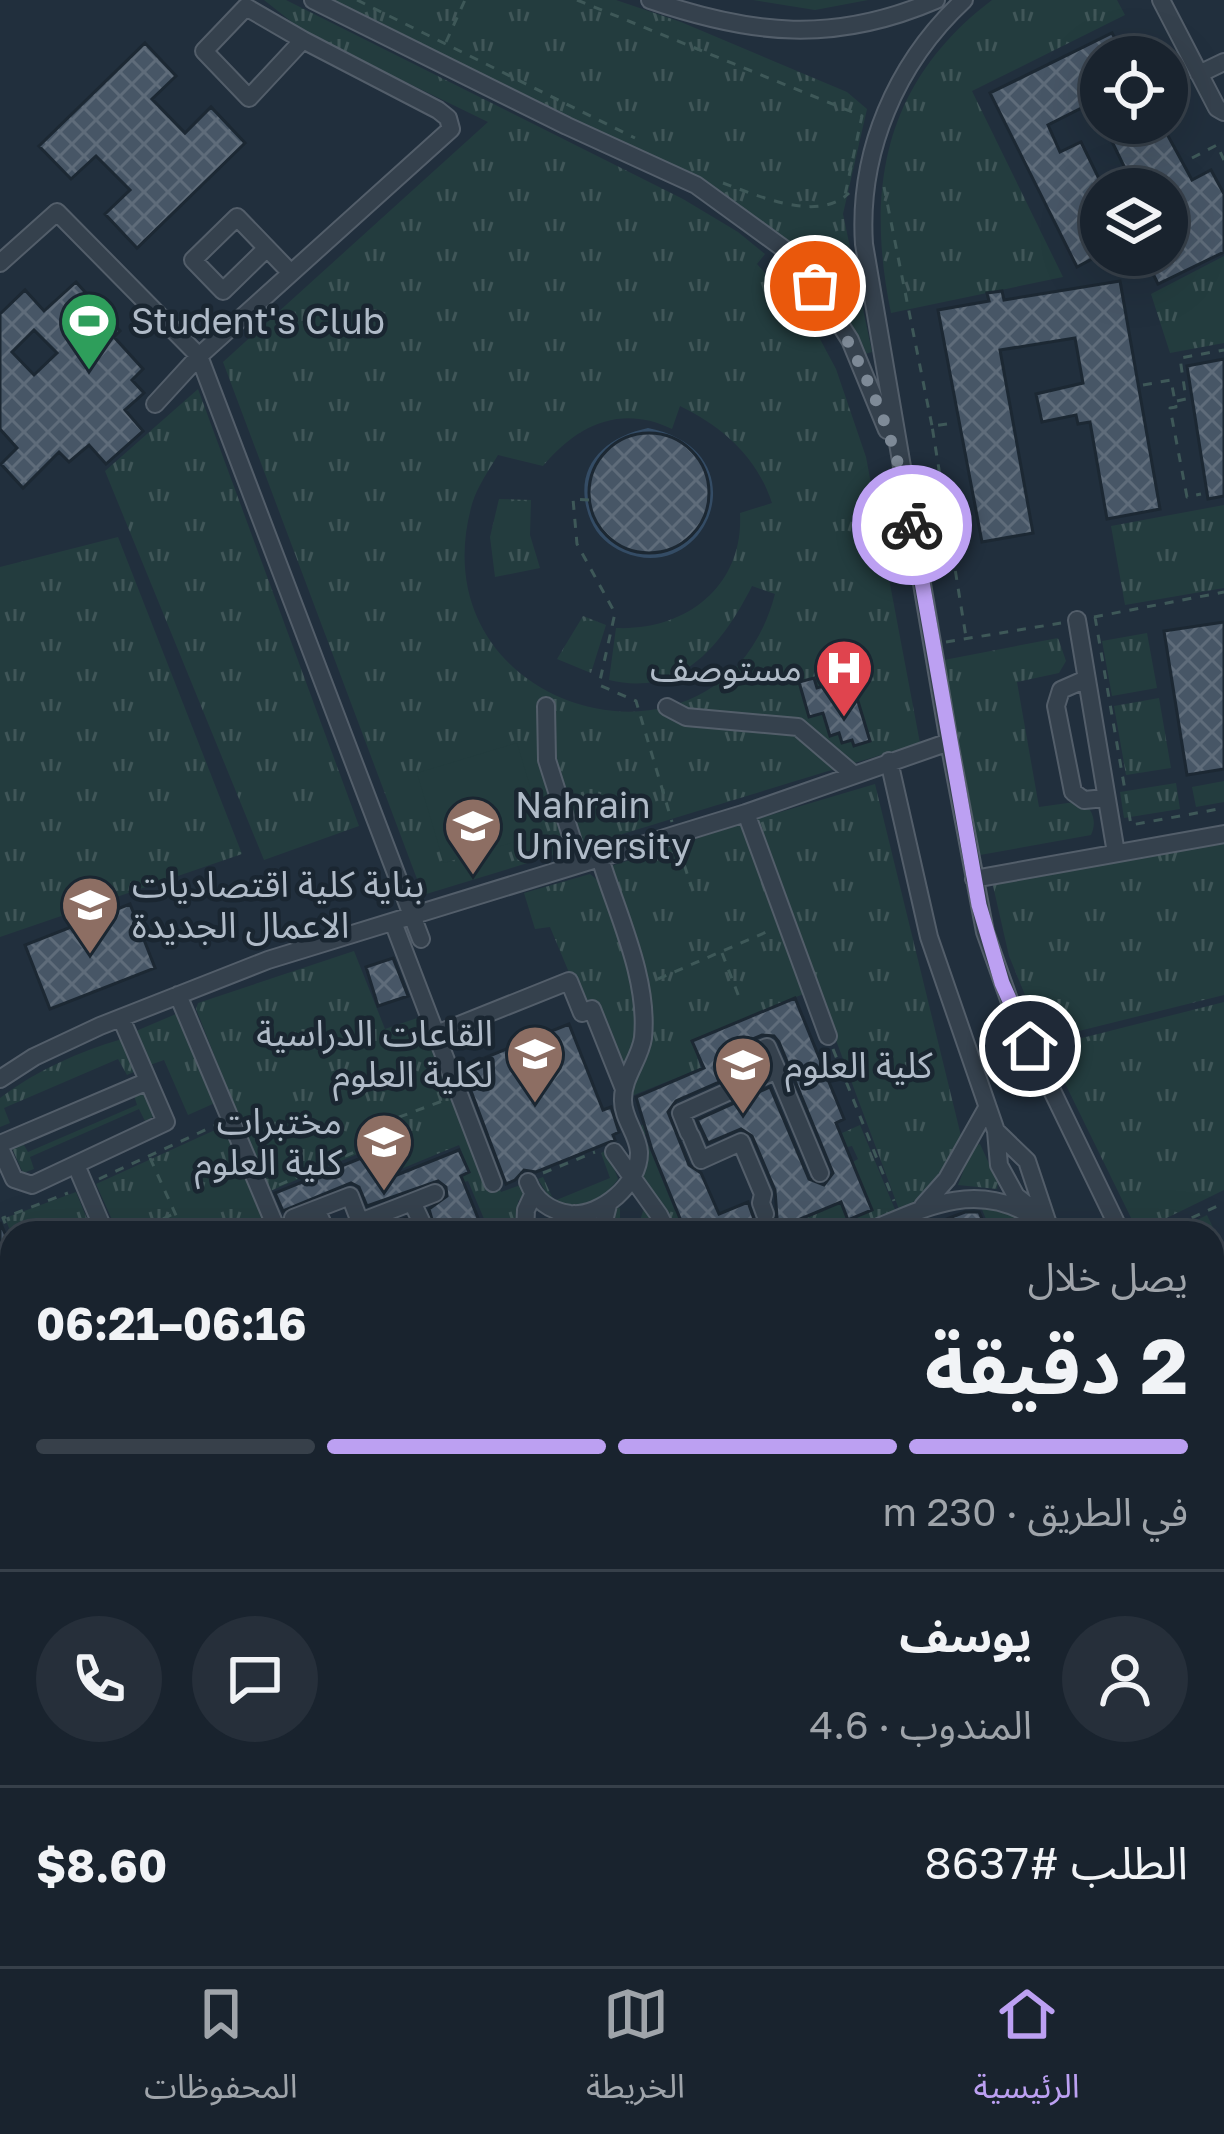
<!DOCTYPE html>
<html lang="ar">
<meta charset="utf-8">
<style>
:root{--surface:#19232e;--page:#262f3a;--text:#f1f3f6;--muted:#9fa4aa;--line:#37404a;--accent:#bca0f2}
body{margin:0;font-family:"Golos Text","Noto Sans Arabic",sans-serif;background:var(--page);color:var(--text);direction:rtl;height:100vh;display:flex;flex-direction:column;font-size:45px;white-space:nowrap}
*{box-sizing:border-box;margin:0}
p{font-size:39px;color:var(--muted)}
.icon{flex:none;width:66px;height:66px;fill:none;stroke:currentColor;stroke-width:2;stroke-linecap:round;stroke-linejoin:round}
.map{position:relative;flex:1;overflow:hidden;direction:ltr}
.drawer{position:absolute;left:0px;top:1221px;width:1224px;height:747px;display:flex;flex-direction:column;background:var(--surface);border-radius:36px 36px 0 0;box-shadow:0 12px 48px #0002,0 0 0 3px var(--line);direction:rtl}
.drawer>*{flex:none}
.buttons{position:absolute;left:1080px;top:36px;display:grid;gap:24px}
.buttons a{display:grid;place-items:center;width:108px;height:108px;border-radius:50%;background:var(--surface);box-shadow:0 12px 48px #0002,0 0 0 3px var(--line);font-size:60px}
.pin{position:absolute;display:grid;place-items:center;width:102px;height:102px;color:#fff;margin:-51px;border:6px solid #fff;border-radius:50%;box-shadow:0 3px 12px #0007}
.courier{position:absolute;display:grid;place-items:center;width:120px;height:120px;margin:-60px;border:9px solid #bca0f2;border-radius:50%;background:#fff;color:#222;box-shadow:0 3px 15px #0007}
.summary em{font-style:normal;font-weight:700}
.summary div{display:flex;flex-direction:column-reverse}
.summary{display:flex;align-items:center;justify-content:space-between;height:204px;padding:0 36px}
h1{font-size:78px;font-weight:700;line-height:90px}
.bar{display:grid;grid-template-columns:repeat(4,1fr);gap:18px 12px;align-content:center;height:144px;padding:0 36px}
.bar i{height:15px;border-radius:9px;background:var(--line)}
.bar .selected{background:var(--accent)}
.bar p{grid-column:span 4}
.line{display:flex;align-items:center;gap:30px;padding:0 36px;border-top:3px solid var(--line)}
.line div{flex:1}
.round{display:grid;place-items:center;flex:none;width:126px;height:126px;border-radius:63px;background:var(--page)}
.tabs{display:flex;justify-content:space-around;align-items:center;height:168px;border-top:3px solid var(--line);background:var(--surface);font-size:33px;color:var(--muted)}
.tabs a{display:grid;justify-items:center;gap:6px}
.tabs .selected{color:var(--accent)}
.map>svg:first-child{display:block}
</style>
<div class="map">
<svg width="1224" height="1966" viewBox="0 0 1224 1966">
<defs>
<pattern id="grass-tufts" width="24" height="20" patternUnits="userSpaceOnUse" patternTransform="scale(3)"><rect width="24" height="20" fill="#233c3e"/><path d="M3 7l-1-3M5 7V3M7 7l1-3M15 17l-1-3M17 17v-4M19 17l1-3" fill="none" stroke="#405658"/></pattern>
<pattern id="building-cross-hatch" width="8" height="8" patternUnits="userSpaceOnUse" patternTransform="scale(3)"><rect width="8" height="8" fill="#475666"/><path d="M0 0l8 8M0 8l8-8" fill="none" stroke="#5f6c7a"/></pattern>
</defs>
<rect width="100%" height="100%" fill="#212f3d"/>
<path fill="url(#grass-tufts)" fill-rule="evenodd" d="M264,0H286L683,199L738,232L765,254L757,264L813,326L836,369L866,457L920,743L423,895L223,362L488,122L307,34ZM680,406C723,427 757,457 772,503L740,513C744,587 685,631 616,628L609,680C682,698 723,643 752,586L775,594C722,799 413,715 472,504C477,487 489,470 498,455L543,466C577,425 621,404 672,429Z
M333,0H616L681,22L847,92L867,109L843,214L872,352L865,354L844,312L796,249L709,186Z
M753,0H868L815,10Z
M992,0H1117L1125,15L972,91L1063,277L891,313C865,187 885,81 992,0Z
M1224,256V343L1170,353L1151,294Z
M198,389L359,826L264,860L105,471Z
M499,499L531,500L530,535L540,568L495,577L490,537Z
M1224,505V588L1125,605L1111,526Z
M118,537L242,854L0,937V567Z
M583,616L606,625L591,673L557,659Z
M1147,633L1157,688L1112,696L1102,641Z
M1058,638L1066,661L1059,673L1017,682L1039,807L1082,801C1093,810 1097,822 1091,835L980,855L944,660Z
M1159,698L1171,768L1126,775L1114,706Z
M1224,781V802L1196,807L1192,787Z
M1176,783L1180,809L1124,818L1120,792Z
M875,784L962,1140C952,1170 927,1197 900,1212L754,820Z
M742,824L806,993L691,1040L701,1068L629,1097L649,1014L608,867Z
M1224,838V995L1079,1031L1051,1058L1009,956L991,877Z
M590,874L601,883C617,930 657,1022 627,1066L618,1062L583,1006L550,927L535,929L524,893Z
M354,951L385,1029L423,1016L452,1069L501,1192L526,1183L530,1194L518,1201L520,1233H490L468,1181L460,1183L458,1177L470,1172L459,1145L401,1169L388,1141L268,1192L196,1009L198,1003Z
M1224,1002V1190L1138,1232L1056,1065L1082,1038Z
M176,1014L215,1103L188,1115L164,1060L150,1065L136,1031Z
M122,1039L136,1071L127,1075L118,1059L4,1108L10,1123L0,1127V1098C37,1070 78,1052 122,1039Z
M143,1087L155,1116L145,1121L139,1109L30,1157L34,1169L23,1173L10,1144L21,1140L28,1152L137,1105L133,1092Z
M648,1123L652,1131L644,1135L675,1211L684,1208L690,1224L673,1233L641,1178L637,1127Z
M226,1125L267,1215L228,1233H118L96,1184Z
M860,1125L896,1212L848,1233H771L765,1219L768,1218L771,1223L778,1221L776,1214L781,1212L787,1226L823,1211L818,1198L836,1194L847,1221L873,1210L853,1162L858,1159L852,1146L847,1147L842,1133Z
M980,1144L998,1183L997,1189L958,1185L973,1146Z
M607,1150L618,1179C601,1203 581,1208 553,1204L538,1179L543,1177L554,1201L610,1178L601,1153Z
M76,1192L93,1233L12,1235L5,1218Z
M980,1205L998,1206L1037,1233H992Z
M614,1206L620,1208V1222L629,1227L639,1224L643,1211L648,1208L661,1233H604Z
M1207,1215L1224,1250V1410L1212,1386V1233H1171Z
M0,1429L3,1434L12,1430V1496L0,1501Z
M12,1513V1640L0,1630V1518Z"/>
<path fill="#233c3e" d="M517,743L544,833L444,863L417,773Z"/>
<path fill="#344c65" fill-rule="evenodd" d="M648,428C763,451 707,588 623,552C609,546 597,535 591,521C570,471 601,438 648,428ZM648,447C678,453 702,474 692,507C688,520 680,528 668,534C609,562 569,465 648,447Z
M507,1956H973L1030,1966H505Z"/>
<path fill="url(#building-cross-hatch)" stroke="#1c2833" stroke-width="3" fill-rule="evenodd" d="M1112,33L1125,57H1101V98L1048,125L1060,152L1081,142L1104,189L1087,200L1101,229V254L1077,267L990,93Z
M145,43L176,76L152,99L185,133L211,107L245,143L137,248L105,214L130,190L96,156L71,179L39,146Z
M1103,123H1161L1192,180L1211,170L1224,194V252L1158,284L1144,255H1167V189H1135Z
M1120,281L1160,509L1107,519L1090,422L1078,424L1076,415L1042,422L1036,394L1083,383L1075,338L1000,350L1033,533L982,542L938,310L989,301L987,293L1002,291L1004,300Z
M76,282L120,331L114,337L143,369L132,380L144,393L125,410L143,431L106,464L89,445L69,462L59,452L23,488L1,464L17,448L0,429V314L25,290L44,311ZM34,330L57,353L34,375L12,352Z
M1224,359V496L1208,499L1187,366Z
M589 493a60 60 0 1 1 120 0a60 60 0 1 1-120 0Z
M1224,622V769L1187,775L1164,631Z
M814,678L817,688L851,678L870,741L854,746L852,740L842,743L839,733L830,736L823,713L809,717L799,682Z
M130,904L155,968L50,1009L25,945Z
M393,958L408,996L378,1006L366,967Z
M795,998L844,1119L836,1123L872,1210L848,1220L841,1202L767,1233H686L652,1150L636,1097L704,1068L692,1041ZM762,1035L774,1036L779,1042L833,1173L824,1185L809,1179L770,1087L697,1120L708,1143L741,1129L752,1136L775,1190L777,1217L764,1227L754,1219L748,1202L719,1214L701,1173L689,1165L668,1112L676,1101L728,1078L721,1059L725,1051Z
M569,1024L603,1110L611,1107L619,1132L613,1135L615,1140L536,1172L524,1170L515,1180L506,1184L462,1067Z
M459,1150L469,1172L461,1176L484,1233H425L433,1223L429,1209L447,1196L446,1187L438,1181L367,1206L359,1187L351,1183L283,1211L275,1193L371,1154L382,1181Z
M965,1212H979L988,1233H910Z
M406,1218L418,1233H372L371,1231Z
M0,1222L12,1250V1313L0,1318Z
M12,1341V1440L0,1412V1347Z"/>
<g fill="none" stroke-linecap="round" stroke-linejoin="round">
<g stroke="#535e6a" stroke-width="20">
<path id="minor" d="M313,0L567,126L696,185L798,259L850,340L887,430
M650,0C752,35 834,44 936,0
M964,0C896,63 858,152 864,244L949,742L985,932L1012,1008L1121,1233
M1161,0L1217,108L1224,112
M303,40L246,7L204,51L249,98L303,40L438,110L448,118L451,129L199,356L421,939
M1199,74L1224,62
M267,248L223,291L193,260L237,217L290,272
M0,263L57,212L199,356L155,404
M1077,620L1116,853
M1086,679L1061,690L1056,706L1073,792L1084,800L1106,798
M546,706L547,760L580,864
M667,707L686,717L798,727L853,774
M889,761L929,937L996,1131L999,1165L1016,1196L1044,1218
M746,813L828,1036
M974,879L1224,834
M393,922L493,1183
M178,995L275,1225
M434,1035L569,981L582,1013L592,1009L624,1089
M0,1079L34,1057L100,1026L268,960L746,813L949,742
M744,1085L734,1060L767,1047L777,1070
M996,1131L1027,1161L1051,1233
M689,1133L681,1113L777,1070L820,1173
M691,1136L701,1160L741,1142L763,1194L761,1203L765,1214
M0,1144L148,1081
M0,1148L14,1179L32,1185L166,1122L121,1018
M614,1152L659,1215L668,1233
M76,1165L105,1233
M528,1182C535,1200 550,1211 570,1214C601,1217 640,1184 639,1152C638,1134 622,1118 623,1099C623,1077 640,1059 643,1038C649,978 617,914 600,858
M412,1202L435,1193
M923,1206L947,1179L987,1108
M316,1209L327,1233
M293,1218L350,1196L360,1222L412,1202L421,1221
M525,1233L526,1210L533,1195
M553,1233L574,1214
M601,1233L608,1205
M864,1233C919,1211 969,1181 1027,1213
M1212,1419L1224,1443
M0,1510L12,1505
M1212,1526L1224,1521
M1212,1564H1224
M1212,1613L1224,1642
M0,1648L12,1657
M0,1711L12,1715
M0,1843L12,1847
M1212,1953H1224
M194,1956L210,1966"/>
</g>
<path stroke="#3e5858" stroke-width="3" stroke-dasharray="9 9" stroke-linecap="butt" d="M357,0L635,138
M577,0L862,116L845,195
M446,42L465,0
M1192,158L1217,145L1224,160
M723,183C759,196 818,223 849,193
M884,187L932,426
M1143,385L1171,380L1176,407L1170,408L1187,497L1201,494
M1177,401L1186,399L1180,358L1224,350
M947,424L932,426L966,637
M589,500L573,499L577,544L615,613L599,685L636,701L672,822
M1094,617L1224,592
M1095,617L1131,825L1224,808
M946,642L1061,623
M679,848L691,886
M722,953L739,997
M658,979L771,930
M833,1049L894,1201
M150,1158L184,1233
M543,1173L595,1152
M99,1179L216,1125
M279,1185L373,1144L384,1136L386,1122L445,1100
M165,1233L159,1221L173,1214
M1159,1233L1224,1203
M12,1240L3,1218L68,1193
M0,1323L12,1317"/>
<use href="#minor" stroke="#35414d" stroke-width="16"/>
</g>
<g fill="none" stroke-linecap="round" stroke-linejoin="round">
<path stroke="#7e8a97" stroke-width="12" stroke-dasharray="0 21.6" d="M815,286C863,360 897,437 912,525"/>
<path stroke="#bca0f2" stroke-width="15" d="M912,525L979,905L1002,983L1030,1046"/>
</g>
<defs>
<g id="stadium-pin" transform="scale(3)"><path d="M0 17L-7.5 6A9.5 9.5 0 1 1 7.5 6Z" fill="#2e9e5b" stroke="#1a2631"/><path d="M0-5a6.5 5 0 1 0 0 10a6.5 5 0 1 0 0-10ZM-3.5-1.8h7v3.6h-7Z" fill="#fff"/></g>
<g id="hospital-pin" transform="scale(3)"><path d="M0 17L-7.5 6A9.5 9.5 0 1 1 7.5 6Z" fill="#e0444e" stroke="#1a2631"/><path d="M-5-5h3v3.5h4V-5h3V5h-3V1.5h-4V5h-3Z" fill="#fff"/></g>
<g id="university-pin" transform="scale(3)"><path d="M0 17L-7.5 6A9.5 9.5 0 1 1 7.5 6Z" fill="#8d6e63" stroke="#1a2631"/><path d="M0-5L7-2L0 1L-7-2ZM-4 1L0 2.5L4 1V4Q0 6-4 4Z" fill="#fff"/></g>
</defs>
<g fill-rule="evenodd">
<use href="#stadium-pin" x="89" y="321"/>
<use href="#hospital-pin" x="844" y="668"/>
<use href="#university-pin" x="473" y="826"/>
<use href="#university-pin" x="90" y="905"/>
<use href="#university-pin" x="535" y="1054"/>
<use href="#university-pin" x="743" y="1065"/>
<use href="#university-pin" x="384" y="1142"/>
</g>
<g text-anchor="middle" stroke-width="9" stroke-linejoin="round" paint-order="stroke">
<g font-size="36" fill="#b0bbc8" stroke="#1a2631" text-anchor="start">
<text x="131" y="334">Student's Club</text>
<text x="802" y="681" text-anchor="end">مستوصف</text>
<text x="515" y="818">Nahrain<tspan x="515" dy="41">University</tspan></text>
<text x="132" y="897">بناية كلية اقتصاديات<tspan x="132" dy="41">الاعمال الجديدة</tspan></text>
<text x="493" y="1046" text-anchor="end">القاعات الدراسية<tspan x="493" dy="41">لكلية العلوم</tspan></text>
<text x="785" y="1078">كلية العلوم</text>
<text x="342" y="1134" text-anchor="end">مختبرات<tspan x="342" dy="41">كلية العلوم</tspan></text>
</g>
</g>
</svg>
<div class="buttons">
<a><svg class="icon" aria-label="locate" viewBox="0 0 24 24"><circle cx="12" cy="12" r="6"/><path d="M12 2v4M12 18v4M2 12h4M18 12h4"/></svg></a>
<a><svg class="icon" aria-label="layers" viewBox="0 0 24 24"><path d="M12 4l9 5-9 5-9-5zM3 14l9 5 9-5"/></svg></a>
</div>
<div class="pin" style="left:815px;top:286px;background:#ea580c"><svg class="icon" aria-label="bag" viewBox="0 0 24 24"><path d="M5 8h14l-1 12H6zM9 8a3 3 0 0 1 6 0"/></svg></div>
<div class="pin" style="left:1030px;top:1046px;background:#1f2937"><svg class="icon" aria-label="home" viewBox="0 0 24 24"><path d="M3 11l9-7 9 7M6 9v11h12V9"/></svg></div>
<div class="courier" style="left:912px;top:525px"><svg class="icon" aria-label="bike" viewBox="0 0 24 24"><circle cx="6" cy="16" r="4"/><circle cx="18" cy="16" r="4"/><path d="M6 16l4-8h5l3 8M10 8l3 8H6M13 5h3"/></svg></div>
<section class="drawer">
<div class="summary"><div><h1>2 دقيقة</h1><p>يصل خلال</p></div><em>06:16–06:21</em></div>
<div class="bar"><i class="selected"></i><i class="selected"></i><i class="selected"></i><i></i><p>في الطريق · 230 m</p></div>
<div class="line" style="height:216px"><a class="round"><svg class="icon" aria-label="person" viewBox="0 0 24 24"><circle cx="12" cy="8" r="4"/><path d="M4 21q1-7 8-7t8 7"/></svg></a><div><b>يوسف</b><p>المندوب · 4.6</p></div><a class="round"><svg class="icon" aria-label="chat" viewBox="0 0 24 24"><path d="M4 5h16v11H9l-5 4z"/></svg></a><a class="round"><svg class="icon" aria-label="phone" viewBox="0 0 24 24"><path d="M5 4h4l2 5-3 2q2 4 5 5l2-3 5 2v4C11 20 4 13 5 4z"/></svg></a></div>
<div class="line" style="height:156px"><div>الطلب #8637</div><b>$8.60</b></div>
</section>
</div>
<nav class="tabs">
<a class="selected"><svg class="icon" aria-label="home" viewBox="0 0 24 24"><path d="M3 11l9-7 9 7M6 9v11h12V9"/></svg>الرئيسية</a>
<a><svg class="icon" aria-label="map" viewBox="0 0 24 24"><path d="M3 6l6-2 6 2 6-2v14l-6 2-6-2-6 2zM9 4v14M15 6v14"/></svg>الخريطة</a>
<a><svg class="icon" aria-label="saved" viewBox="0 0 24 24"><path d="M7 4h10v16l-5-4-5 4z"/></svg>المحفوظات</a>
</nav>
